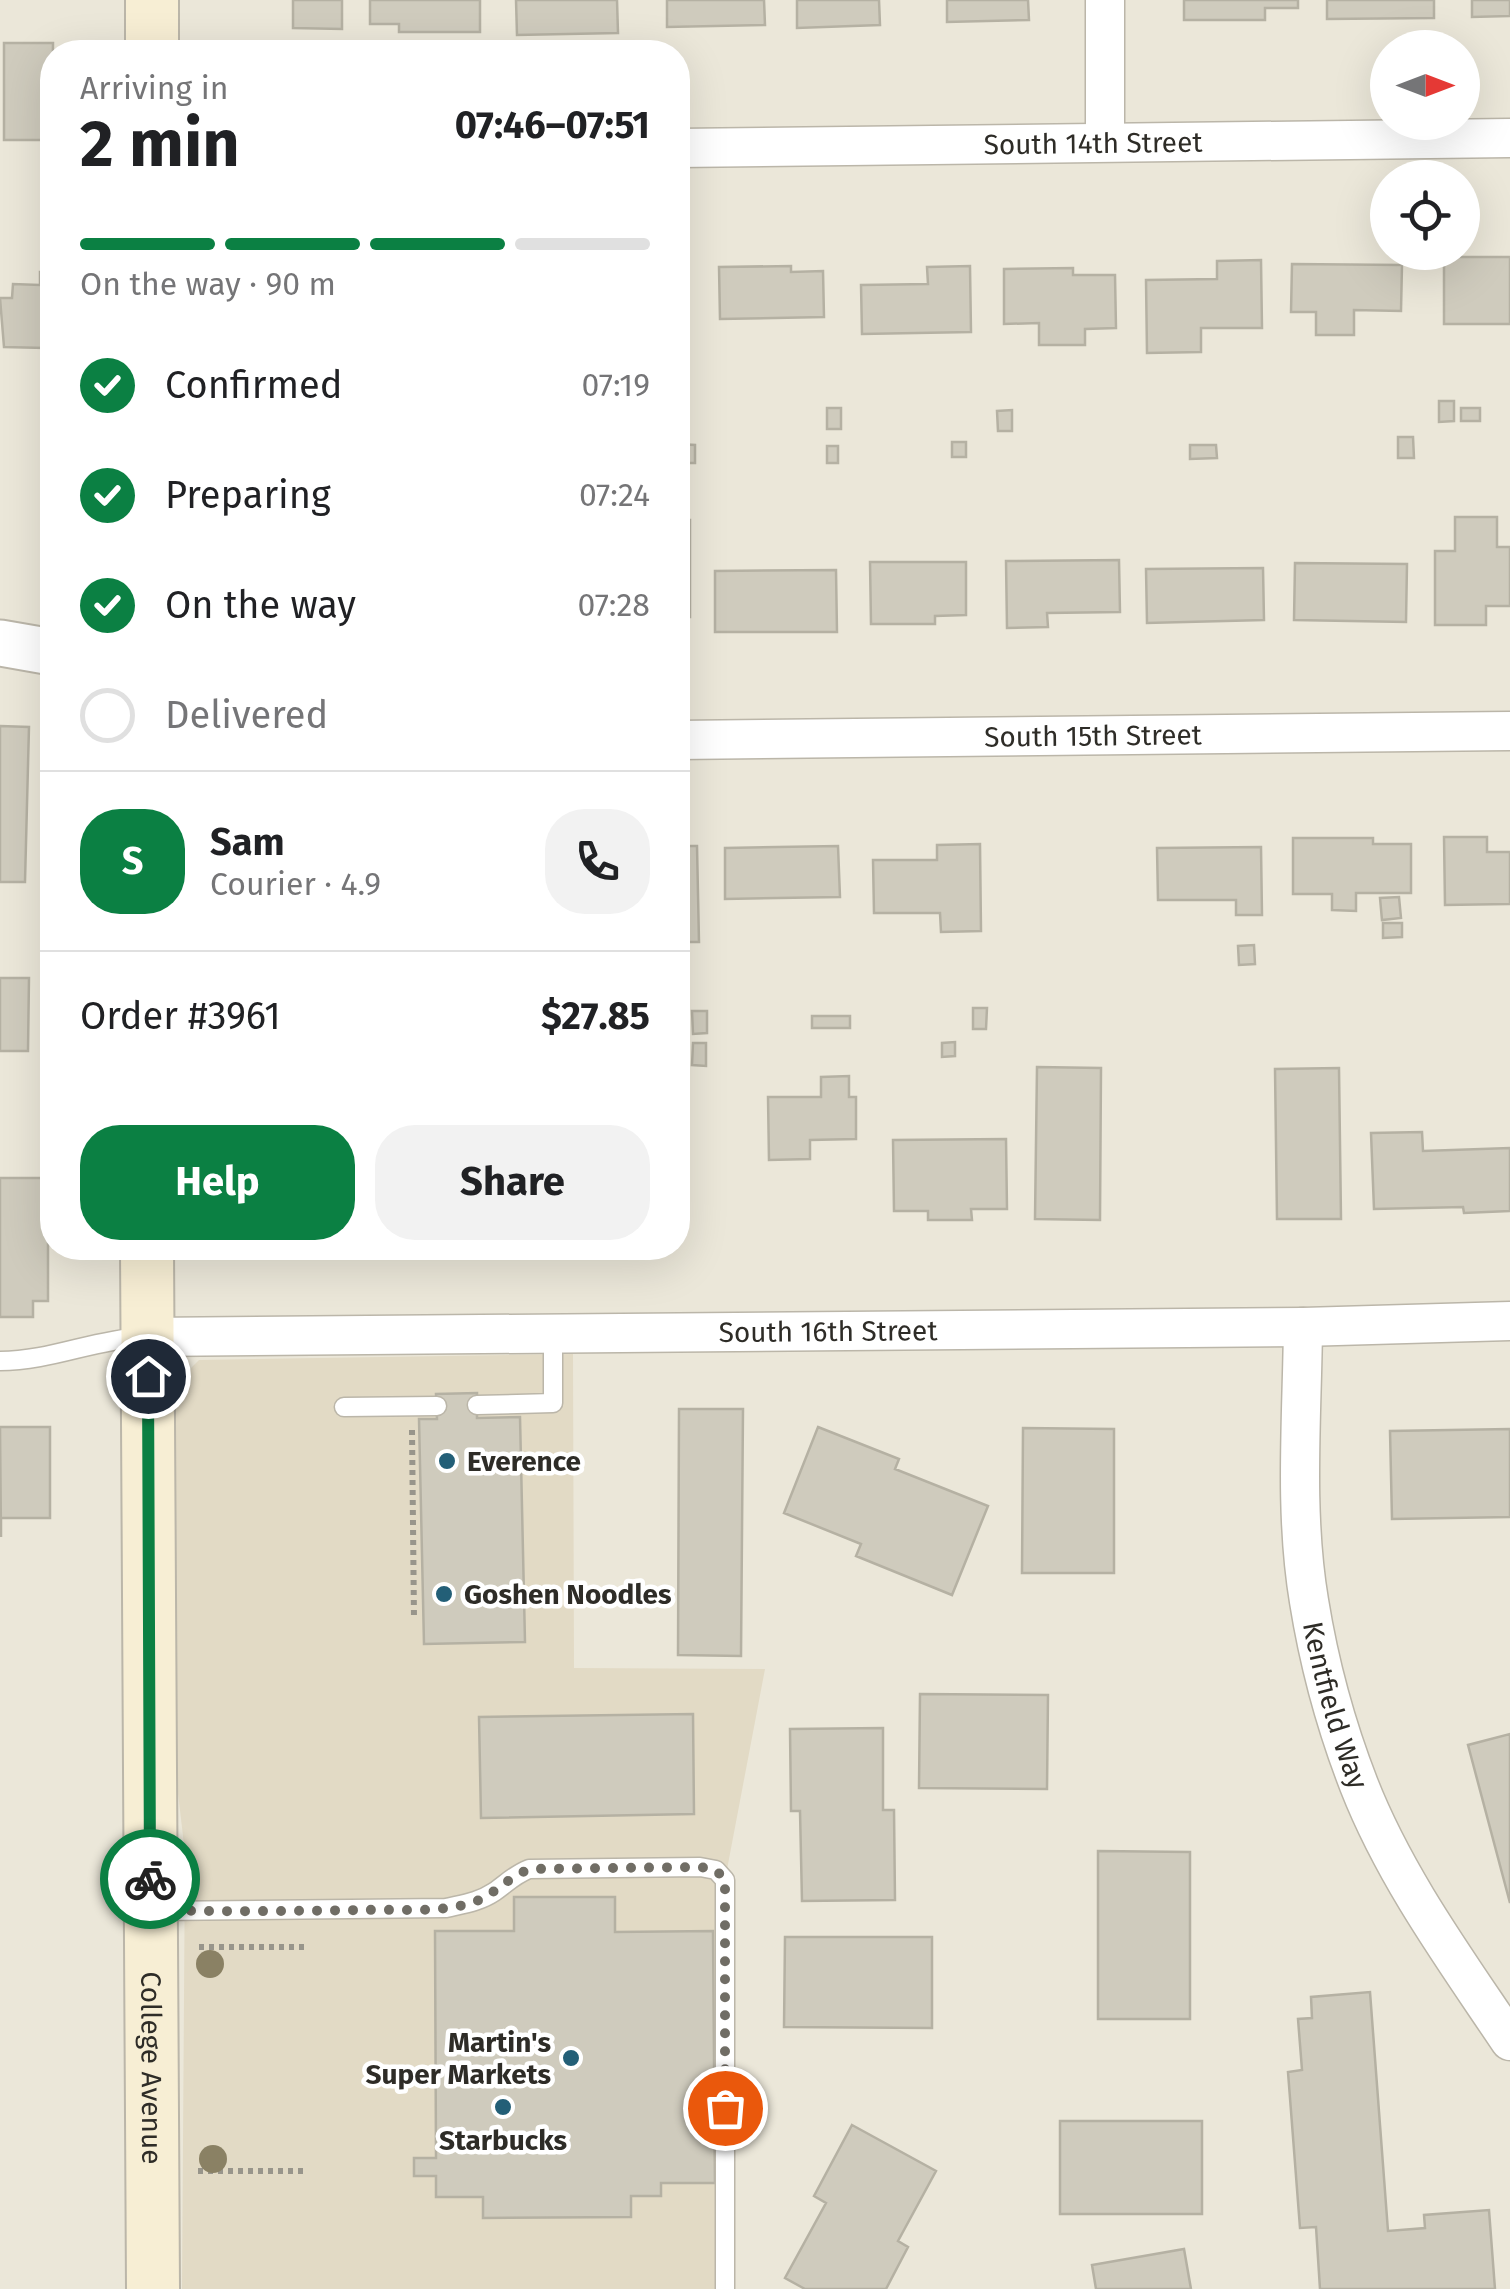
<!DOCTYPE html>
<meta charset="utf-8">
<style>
:root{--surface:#fff;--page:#f2f2f2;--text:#202124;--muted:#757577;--line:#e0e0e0;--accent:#0b8043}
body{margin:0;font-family:"Fira Sans",sans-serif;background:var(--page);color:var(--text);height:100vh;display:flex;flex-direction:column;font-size:38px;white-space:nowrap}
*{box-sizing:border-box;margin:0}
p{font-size:32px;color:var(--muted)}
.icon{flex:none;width:55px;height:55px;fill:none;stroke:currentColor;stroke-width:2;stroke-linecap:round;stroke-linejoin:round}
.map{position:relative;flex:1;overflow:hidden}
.details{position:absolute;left:40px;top:40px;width:650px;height:1220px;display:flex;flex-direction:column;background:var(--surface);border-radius:40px;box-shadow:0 10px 40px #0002}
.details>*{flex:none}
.needle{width:65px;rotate:90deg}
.tools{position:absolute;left:1370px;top:30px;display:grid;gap:20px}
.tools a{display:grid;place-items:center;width:110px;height:110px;border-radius:50%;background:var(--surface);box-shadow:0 10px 40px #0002;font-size:50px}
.pin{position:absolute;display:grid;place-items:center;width:85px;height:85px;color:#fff;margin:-42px;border:5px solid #fff;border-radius:50%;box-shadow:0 2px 10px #0007}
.courier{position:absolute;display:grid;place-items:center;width:100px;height:100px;margin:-50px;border:8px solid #0b8043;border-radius:50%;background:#fff;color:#222;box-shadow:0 2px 12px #0007}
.summary em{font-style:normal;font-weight:700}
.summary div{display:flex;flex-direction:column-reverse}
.summary{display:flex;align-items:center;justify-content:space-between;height:170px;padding:0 40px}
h1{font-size:65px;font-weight:700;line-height:75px}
.bar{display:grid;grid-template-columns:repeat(4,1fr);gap:15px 10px;align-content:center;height:120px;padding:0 40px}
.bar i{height:12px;border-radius:8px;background:var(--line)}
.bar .selected{background:var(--accent)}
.bar p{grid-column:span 4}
.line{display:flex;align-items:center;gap:25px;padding:0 40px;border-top:2px solid var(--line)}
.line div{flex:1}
.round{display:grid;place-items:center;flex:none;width:105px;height:105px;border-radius:40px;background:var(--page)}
ol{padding:0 40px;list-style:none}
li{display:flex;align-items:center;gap:30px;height:110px}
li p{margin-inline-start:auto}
li .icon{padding:10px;border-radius:50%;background:var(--accent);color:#fff;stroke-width:4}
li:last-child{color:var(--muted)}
li i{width:55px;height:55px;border:5px solid var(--line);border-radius:50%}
.action{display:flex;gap:20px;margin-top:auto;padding:20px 40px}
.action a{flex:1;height:115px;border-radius:40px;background:var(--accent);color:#fff;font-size:40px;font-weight:700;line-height:115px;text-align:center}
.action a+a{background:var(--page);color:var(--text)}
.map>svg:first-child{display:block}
</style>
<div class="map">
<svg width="1510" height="2289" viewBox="0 0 1510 2289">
<rect width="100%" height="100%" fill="#ebe7d9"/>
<path fill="#e2dac5" d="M573,1354L574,1668L765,1669L725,1880V2289H182L185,1853L171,1734L173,1386L199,1360Z"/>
<path fill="#cfcbbd" stroke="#b5b1a3" stroke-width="2.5" d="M293,0H342V29L293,28Z
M370,0H480V32H399V24H370Z
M516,0H617L618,33L517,35Z
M667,0H764L765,25L667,27Z
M797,0H879L880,25L797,28Z
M947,0H1028L1029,20L947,22Z
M1184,0H1298V8H1265V20H1184Z
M1327,0H1434V18L1327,19Z
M1472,0H1510V16L1472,17Z
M4,43H53L52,140H4Z
M1444,257H1510V324H1444Z
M1261,260L1262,328H1201V352L1147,353L1146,280L1217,279V261Z
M1292,264L1402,265L1401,311L1354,310V335H1316V312H1291Z
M791,266V272L823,271L824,317L720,319L719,267Z
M970,266L971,332L862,334L861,285L928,284L927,267Z
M1073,268V275H1115L1116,328L1085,329V345H1039V323L1004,324V269Z
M40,272H52V326H46L45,348L4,347L0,298H12L13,284L40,285Z
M678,276H684L685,320H678Z
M1439,401H1454V421L1439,422Z
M827,408H841V429H827Z
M1461,408H1480V421H1461Z
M1012,410V431H998L997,411Z
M1398,437H1413L1414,458H1398Z
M952,442H966V457H952Z
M678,444L695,445V463H678Z
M1190,445H1216L1217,458L1190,459Z
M827,446H838V463H827Z
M1455,517H1497V547H1510V606H1486V625H1435V551H1455Z
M678,520H690V617H678Z
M1119,560L1120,612L1047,613L1048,627L1007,628L1006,561Z
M870,562H966V615L935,616V624H871Z
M1295,563L1407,564L1406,622L1294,620Z
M1263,568L1264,620L1147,623L1146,569Z
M836,570L837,632H715V571Z
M0,726L29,727L25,882H0Z
M1444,837H1487V852H1510V904L1445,905Z
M1293,838H1373V844H1411V893H1356V911L1332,910V894H1293Z
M980,844L981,931L941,932L940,913H874L873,860H937V845Z
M678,846H697L699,942H678Z
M838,846L840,897L725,899V848Z
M1261,847L1262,915H1236V900H1158L1157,848Z
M1399,897L1401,918L1382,920L1380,898Z
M1383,923H1402V937L1383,938Z
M1254,945L1255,964L1239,965L1238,946Z
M0,978H29L28,1051H0Z
M973,1008H987L986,1029H973Z
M692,1011H707V1033L693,1034Z
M812,1016H850V1028H812Z
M955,1042V1056L942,1057V1043Z
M693,1043H706V1066L692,1065Z
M1037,1067L1101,1068L1100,1220L1035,1219Z
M1339,1068L1341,1219H1277L1275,1069Z
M849,1076V1097H856V1139L810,1140V1159L769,1160L768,1097H821V1077Z
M1422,1132L1423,1151L1510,1148V1211L1464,1213L1463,1207L1374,1209L1371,1133Z
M1006,1139L1007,1209H971L972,1220H928V1211H894L893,1140Z
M0,1178H48V1301H33V1317H0Z
M477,1393V1418L520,1417L525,1642L424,1644L419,1419H437L436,1394Z
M679,1409H743L741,1656L678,1655Z
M0,1427H50V1518H1V1537Z
M818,1427L899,1459L895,1469L988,1506L952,1595L856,1556L861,1544L784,1513Z
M1023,1428L1114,1429V1573H1022Z
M1510,1429V1517L1392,1519L1390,1431Z
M920,1694L1048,1695L1047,1789L919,1788Z
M693,1714L694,1814L481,1818L479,1717Z
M883,1728V1810H894L895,1900L802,1901L800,1811H791L790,1729Z
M1510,1734V1903L1468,1745Z
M1098,1851L1190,1852V2019H1098Z
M514,1897H615V1932L713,1931L715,2183H661V2196H631V2217L483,2218V2197H436V2176H414V2158H436L435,1931H514Z
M785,1937H932V2028L784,2027Z
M1370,1992L1388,2231L1425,2228L1424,2215L1489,2210L1495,2289H1320L1316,2227L1300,2228L1288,2072L1302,2070L1298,2019L1312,2018L1311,1997Z
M1060,2121H1202V2214H1060Z
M852,2125L936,2171L898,2241L908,2247L886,2289H805L785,2278L826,2203L814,2196Z
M1184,2249L1191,2289H1096L1092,2265Z"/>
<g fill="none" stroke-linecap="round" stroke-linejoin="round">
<g stroke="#bbb6a9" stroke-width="21">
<path id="service" d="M0,1361C50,1361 93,1340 142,1337
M477,1405L553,1403V1333
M344,1407L437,1406
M156,1911L446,1908C463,1904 479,1902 494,1892C507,1883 514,1875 529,1869L700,1867L716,1870L725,1880V2289"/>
</g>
<g stroke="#bbb6a9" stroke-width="41">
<g id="minor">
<path d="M1105,0V141"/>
<path id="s1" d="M678,148L1510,138"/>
<path id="s2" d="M678,740L1510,731"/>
<path id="s3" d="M1303,1327C1302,1417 1294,1512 1309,1601C1319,1663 1336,1726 1359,1785C1395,1877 1455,1959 1510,2041"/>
<path id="s4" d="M148,1337L1303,1327L1510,1321"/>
</g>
</g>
<g stroke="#bbb6a9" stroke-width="49">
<path id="tertiary" d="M0,643L52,652"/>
</g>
<g stroke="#bbb6a9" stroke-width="56">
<g id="secondary">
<path d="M152,52V0"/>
<path id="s5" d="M147,1248L153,2289"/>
</g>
</g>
<path stroke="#98958b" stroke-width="6" stroke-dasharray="5 5" stroke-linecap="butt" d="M412,1430L414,1618
M199,1947H305
M198,2171H306"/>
<use href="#service" stroke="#fff" stroke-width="18"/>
<use href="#minor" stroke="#fff" stroke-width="38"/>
<use href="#tertiary" stroke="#fff" stroke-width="45"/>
<use href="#secondary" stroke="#f7eed4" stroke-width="52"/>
</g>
<g fill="#8a8164">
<circle cx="210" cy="1964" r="14"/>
<circle cx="213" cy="2159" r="14"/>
</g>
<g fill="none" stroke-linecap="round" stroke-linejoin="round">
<path stroke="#706d65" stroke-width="10" stroke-dasharray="0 18" d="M150,1879V1910C222,1912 293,1911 364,1910C399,1909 438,1913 471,1903C494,1896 506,1878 530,1869L700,1867L716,1870L725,1880V2108"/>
<path stroke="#0b8043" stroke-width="12" d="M148,1376L150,1879"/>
</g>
<g fill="#235f77" stroke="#fff" stroke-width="4">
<circle cx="447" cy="1461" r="10"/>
<circle cx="444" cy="1594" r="10"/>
<circle cx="571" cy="2058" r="10"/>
<circle cx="503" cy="2107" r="10"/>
</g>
<g text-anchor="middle" stroke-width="9" stroke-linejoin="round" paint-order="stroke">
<g font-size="28" fill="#2e2c27" stroke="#fff">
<text dy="10" stroke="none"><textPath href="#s1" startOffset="415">South 14th Street</textPath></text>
<text dy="10" stroke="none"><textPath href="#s2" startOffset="415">South 15th Street</textPath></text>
<text dy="10" stroke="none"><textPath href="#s4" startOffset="680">South 16th Street</textPath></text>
<text dy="10" stroke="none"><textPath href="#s3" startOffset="382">Kentfield Way</textPath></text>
<text dy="10" stroke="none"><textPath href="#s5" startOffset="820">College Avenue</textPath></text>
</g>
<g font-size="28" font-weight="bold" fill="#2e2c27" stroke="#fff" text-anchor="start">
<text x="467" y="1471">Everence</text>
<text x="464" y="1604">Goshen Noodles</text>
<text x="551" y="2052" text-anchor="end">Martin's<tspan x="551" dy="32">Super Markets</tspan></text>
<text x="503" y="2150" text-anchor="middle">Starbucks</text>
</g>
</g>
</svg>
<div class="tools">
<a><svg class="needle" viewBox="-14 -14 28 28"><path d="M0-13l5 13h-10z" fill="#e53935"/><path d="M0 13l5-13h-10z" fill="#757577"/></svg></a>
<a><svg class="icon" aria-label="locate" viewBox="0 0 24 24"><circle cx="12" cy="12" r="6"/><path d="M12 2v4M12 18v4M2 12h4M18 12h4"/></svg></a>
</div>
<div class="pin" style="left:725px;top:2108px;background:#ea580c"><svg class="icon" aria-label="bag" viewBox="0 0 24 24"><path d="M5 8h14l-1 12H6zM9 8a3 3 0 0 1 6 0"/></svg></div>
<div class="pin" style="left:148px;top:1376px;background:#1f2937"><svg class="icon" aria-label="home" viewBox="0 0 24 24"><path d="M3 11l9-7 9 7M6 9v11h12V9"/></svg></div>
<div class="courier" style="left:150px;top:1879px"><svg class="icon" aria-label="bike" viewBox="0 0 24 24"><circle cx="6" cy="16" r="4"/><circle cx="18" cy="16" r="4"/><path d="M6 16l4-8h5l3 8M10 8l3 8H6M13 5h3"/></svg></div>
<section class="details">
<div class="summary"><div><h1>2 min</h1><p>Arriving in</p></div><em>07:46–07:51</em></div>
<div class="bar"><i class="selected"></i><i class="selected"></i><i class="selected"></i><i></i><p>On the way · 90 m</p></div>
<ol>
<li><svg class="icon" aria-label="check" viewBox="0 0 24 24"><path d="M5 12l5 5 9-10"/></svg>Confirmed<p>07:19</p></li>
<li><svg class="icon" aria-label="check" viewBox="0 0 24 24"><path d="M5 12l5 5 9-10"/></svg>Preparing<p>07:24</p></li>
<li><svg class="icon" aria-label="check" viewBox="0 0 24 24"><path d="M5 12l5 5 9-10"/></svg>On the way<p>07:28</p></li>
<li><i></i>Delivered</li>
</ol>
<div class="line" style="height:180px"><b class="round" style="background:var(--accent);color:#fff">S</b><div><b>Sam</b><p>Courier · 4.9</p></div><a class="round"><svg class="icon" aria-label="phone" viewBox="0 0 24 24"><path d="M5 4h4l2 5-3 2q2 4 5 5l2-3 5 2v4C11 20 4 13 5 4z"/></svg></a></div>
<div class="line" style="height:130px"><div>Order #3961</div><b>$27.85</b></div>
<div class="action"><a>Help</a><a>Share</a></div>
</section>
</div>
